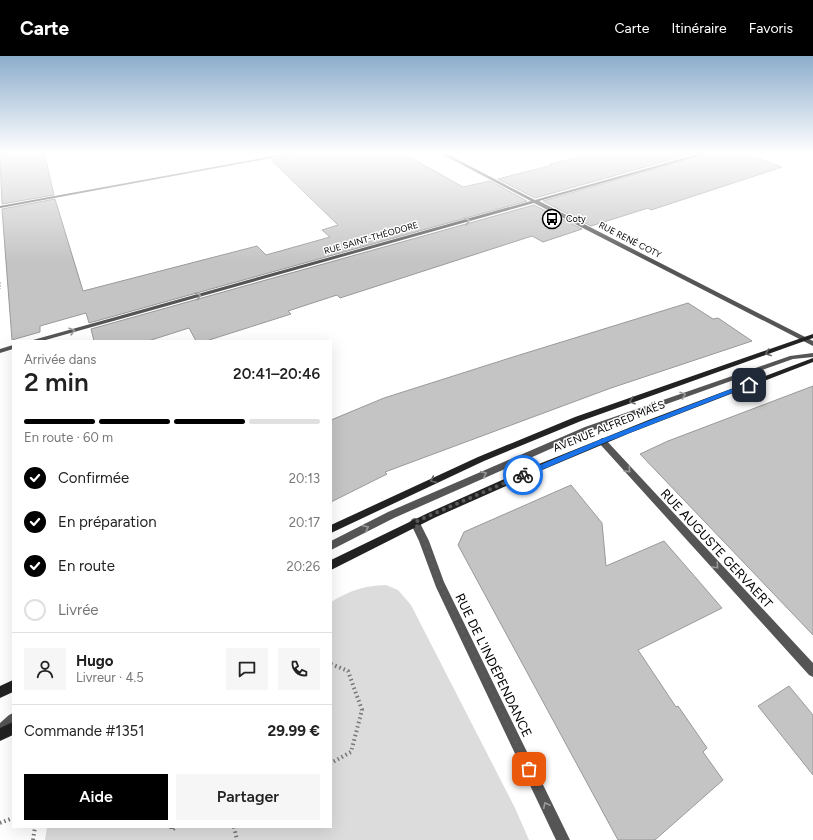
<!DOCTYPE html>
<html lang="fr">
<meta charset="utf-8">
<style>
:root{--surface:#fff;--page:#f6f6f6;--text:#222;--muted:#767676;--line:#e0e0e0;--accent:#000}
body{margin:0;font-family:Figtree,sans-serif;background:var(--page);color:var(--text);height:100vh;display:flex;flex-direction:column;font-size:15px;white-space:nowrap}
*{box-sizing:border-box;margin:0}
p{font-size:13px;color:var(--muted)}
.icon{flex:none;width:22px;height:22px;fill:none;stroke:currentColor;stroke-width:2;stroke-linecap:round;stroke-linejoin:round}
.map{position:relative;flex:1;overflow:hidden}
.details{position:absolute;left:12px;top:284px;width:320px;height:488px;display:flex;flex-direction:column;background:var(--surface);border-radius:0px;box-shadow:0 4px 16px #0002}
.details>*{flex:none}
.pin{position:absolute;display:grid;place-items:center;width:34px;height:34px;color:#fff;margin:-17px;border-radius:8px;box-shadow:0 2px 6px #0006}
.courier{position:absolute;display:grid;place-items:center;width:40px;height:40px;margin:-20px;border:3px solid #1a73e8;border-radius:50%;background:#fff;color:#222;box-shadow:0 1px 5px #0007}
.overview em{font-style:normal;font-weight:600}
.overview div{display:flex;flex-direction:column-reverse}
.overview{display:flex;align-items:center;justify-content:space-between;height:68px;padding:0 12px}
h1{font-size:26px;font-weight:600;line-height:30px}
.bar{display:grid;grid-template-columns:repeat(4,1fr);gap:6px 4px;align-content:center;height:48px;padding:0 12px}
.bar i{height:5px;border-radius:3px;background:var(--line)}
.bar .active{background:var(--accent)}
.bar p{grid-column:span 4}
.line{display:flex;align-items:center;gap:10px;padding:0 12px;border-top:1px solid var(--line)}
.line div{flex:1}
.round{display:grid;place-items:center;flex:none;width:42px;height:42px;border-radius:0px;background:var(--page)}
ol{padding:0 12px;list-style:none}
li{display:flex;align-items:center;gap:12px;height:44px}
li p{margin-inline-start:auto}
li .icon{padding:4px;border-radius:50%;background:var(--accent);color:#fff;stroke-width:4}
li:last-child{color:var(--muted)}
li i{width:22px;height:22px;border:2px solid var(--line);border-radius:50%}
.primary-button{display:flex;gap:8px;margin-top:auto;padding:8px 12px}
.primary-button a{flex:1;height:46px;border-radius:0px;background:var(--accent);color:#fff;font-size:16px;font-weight:600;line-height:46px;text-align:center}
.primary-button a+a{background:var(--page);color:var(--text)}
header{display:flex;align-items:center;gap:24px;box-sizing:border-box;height:56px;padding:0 20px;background:var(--accent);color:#fff}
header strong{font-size:19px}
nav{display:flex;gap:22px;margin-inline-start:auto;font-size:14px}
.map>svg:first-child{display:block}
</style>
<header>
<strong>Carte</strong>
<nav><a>Carte</a><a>Itinéraire</a><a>Favoris</a></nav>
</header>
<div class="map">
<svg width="813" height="784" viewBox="0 0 813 784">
<rect width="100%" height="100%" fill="#fff"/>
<path fill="#dcdcdc" d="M386,529L398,534L411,549L515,752L529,784H45L47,771H331V546C352,534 362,530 386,529Z"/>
<path fill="#c4c4c4" stroke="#999" d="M18,96H44L54,139L2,148L0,101Z
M305,96H401L463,131L490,125L527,145L89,267L86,257L40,270V276L12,284L2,153L55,143L83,235L257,190L266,199L330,181L322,174L338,169L271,104Z
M600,96H698L535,142L498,123L552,109L550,108Z
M713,96H740L782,111L651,154L648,152L591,170L543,145Z
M534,149L582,173L543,186L532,180L340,242L337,239L288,255L291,258L206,285H196L189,272L148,285H94L91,273Z
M688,247L713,263L718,262L752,285L611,332L385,416L387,418L331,446V364L384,342L513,301Z
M813,330V579L640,398L668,385Z
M571,429L602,467L606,510L664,485L722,552L638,594L676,651L678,650L707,692L703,696L723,724L655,784H618L458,489L464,476Z
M789,630L813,659V719L758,650Z"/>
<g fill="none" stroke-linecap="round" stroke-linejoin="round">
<path stroke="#777" stroke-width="1.5" stroke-dasharray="0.5 1" stroke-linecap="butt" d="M0,226V233"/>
<path stroke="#777" stroke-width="4" stroke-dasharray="1.5 3" stroke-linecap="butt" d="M331,608L348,615L362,654L351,696L331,707
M0,767L13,762
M171,771L172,774L176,771
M234,771L237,784
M33,784L35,771"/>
<path fill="#555" fill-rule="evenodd" d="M813,297V301L793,303L591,375L394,462L331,494V485L388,456L585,371L790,300Z
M13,657V672L4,680L0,682V667L9,659Z"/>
<path fill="#555" fill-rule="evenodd" d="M8,96H17L0,100V98Z
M295,96H304L0,152V150Z
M438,96H443L535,144L705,96H712L539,145L813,285V290L534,147L42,285H32L33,284L531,145Z
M13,289V293L0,297V293Z
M602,382L605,383L813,607V621L809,619L599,387L598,385Z
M415,462L418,463L429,485L444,526L570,784H556L436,531L419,485L410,466L412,463Z"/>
<path fill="#222" fill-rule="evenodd" d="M813,278V282L581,365L484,405L331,477V469L478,401L575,361Z
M813,302V306L630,377L535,417L434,462L331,514V504L428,457L529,412L651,363Z
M13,624V636L0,642V630Z
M13,666V679L0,685V672Z"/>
</g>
<defs><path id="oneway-chevron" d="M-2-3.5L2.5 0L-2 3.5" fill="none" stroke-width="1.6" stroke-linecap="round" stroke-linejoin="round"/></defs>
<g stroke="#999">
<use href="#oneway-chevron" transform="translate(467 165) rotate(-16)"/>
<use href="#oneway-chevron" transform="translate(198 240) rotate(-16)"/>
<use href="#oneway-chevron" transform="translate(72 275) rotate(-16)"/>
<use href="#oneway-chevron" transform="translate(683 339) rotate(-19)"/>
<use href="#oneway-chevron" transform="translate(628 414) rotate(47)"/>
<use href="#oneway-chevron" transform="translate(484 418) rotate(-24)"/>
<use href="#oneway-chevron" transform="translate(366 472) rotate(-27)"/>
<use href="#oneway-chevron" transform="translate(716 510) rotate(47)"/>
<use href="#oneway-chevron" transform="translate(546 749) rotate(-116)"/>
</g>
<g stroke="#646464">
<use href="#oneway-chevron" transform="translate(768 297) rotate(160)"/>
<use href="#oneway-chevron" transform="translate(632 345) rotate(161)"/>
<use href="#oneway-chevron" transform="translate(433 424) rotate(156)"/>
</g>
<linearGradient id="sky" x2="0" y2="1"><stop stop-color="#8cadcc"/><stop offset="0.47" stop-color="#fff"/><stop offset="1" stop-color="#fff" stop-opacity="0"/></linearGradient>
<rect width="813" height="206" fill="url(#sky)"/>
<path fill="#1a73e8" d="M747,327L752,329L604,387L525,421L523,422L520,419L521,417L599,384Z"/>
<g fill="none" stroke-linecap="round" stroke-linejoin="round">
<path stroke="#595959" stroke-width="4" stroke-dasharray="0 7.2" d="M523,419L415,466L424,484L440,528L529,713"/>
</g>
<defs>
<g id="bus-ring" transform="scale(1)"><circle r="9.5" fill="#fff" stroke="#000" stroke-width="1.5"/><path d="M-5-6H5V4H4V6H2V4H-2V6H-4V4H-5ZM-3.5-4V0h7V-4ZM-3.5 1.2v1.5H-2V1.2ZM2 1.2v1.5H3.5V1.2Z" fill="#000"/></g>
</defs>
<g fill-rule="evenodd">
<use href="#bus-ring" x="552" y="163"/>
</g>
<g text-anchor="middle" stroke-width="3" stroke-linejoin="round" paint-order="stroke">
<g font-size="9" fill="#000" stroke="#fff" text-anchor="start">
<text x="566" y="166">Coty</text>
</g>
<g font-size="9" fill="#000" stroke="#fff">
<text transform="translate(371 182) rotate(-16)" y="3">RUE SAINT-THÉODORE</text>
<text transform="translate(630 184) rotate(27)" y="3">RUE RENÉ COTY</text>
</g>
<g font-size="11" fill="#000" stroke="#fff">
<text transform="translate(609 370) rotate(-22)" y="4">AVENUE ALFRED MAËS</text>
</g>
<g font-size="13" fill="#000" stroke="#fff">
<text transform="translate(717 492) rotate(47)" y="5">RUE AUGUSTE GERVAERT</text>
<text transform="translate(494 609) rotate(64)" y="5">RUE DE L'INDÉPENDANCE</text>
</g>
</g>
</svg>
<div class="pin" style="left:529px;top:713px;background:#ea580c"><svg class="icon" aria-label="bag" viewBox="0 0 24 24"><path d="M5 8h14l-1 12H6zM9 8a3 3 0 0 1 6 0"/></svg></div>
<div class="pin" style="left:749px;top:329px;background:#1f2937"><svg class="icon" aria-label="home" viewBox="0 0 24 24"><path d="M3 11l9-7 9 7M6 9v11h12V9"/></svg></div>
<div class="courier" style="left:523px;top:419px"><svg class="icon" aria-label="bike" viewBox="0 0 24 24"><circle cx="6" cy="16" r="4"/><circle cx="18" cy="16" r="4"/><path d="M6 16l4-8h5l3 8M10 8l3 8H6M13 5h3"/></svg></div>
<section class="details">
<div class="overview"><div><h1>2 min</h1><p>Arrivée dans</p></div><em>20:41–20:46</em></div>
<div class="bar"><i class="active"></i><i class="active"></i><i class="active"></i><i></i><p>En route · 60 m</p></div>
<ol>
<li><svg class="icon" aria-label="check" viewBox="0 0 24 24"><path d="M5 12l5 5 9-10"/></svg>Confirmée<p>20:13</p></li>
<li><svg class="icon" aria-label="check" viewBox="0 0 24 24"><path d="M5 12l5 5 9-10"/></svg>En préparation<p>20:17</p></li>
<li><svg class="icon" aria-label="check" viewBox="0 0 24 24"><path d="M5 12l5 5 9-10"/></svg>En route<p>20:26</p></li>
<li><i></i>Livrée</li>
</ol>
<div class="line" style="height:72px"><a class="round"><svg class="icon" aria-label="person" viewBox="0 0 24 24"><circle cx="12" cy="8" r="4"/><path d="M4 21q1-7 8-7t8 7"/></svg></a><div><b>Hugo</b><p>Livreur · 4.5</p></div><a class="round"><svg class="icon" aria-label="chat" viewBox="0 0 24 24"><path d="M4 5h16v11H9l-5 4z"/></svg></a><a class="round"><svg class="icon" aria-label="phone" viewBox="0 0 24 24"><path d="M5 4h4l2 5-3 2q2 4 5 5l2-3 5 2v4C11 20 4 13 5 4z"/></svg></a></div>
<div class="line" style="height:52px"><div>Commande #1351</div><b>29.99 €</b></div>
<div class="primary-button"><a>Aide</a><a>Partager</a></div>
</section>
</div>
